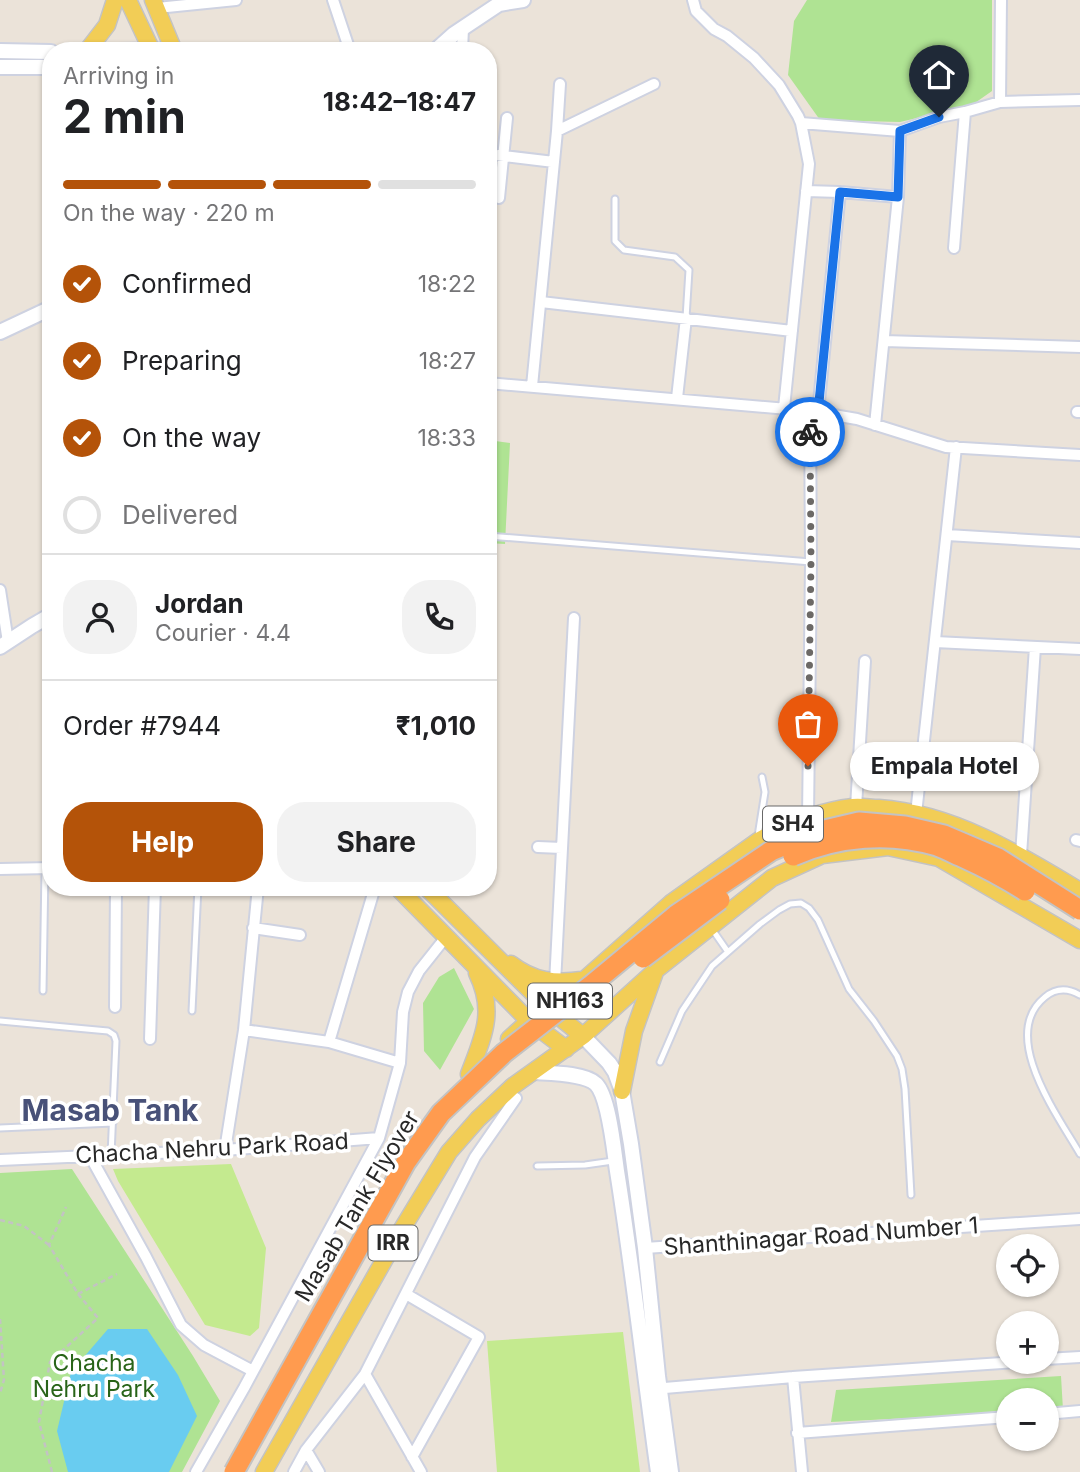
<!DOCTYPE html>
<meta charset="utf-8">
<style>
:root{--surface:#fff;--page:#f2f2f2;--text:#202124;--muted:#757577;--line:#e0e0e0;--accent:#b45309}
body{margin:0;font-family:Inter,sans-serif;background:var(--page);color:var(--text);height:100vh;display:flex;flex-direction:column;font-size:26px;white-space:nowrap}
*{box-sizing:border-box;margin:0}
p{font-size:23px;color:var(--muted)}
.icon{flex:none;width:38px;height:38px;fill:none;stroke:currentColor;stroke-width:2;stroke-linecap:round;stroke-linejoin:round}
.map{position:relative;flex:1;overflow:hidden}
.side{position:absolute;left:42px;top:42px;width:455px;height:854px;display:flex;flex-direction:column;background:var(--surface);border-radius:28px;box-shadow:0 2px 5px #0004}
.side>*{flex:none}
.tools{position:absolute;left:996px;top:1234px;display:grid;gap:14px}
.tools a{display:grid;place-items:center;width:63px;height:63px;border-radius:50%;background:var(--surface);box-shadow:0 2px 5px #0004;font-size:35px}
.pin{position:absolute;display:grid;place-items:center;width:60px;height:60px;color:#fff;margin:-72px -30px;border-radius:50% 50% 50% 0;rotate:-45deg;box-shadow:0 0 7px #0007}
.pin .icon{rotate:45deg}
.courier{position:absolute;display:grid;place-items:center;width:70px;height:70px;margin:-35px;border:5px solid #1a73e8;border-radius:50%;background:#fff;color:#222;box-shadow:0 2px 9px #0007}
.bubble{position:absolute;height:49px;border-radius:24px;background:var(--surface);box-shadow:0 2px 5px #0004;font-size:23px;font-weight:700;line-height:49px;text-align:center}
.summary em{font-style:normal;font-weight:700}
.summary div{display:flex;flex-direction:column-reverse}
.summary{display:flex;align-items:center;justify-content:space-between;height:119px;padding:0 21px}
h1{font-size:46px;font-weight:700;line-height:52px}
.bar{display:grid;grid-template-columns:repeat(4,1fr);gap:10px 7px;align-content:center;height:84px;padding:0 21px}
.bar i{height:9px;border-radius:5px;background:var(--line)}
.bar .on{background:var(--accent)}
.bar p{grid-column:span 4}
.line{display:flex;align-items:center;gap:18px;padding:0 21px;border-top:2px solid var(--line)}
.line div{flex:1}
.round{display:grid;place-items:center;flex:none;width:74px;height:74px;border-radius:28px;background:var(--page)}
ol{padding:0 21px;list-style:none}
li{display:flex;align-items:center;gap:21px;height:77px}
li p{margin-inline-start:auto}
li .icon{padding:7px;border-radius:50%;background:var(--accent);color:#fff;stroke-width:4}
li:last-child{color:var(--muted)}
li i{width:38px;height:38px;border:4px solid var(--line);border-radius:50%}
.cta{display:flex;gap:14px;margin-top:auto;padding:14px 21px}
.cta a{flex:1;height:80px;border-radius:28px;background:var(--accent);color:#fff;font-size:28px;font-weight:700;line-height:80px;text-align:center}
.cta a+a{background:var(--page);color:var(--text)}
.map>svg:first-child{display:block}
</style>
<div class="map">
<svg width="1080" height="1472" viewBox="0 0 1080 1472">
<rect width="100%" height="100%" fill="#ebe3d9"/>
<path fill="#afe393" d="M807,0H992V91L972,105L900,122L820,120L788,75L794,21Z
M488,440L510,443L505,544L488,543Z
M454,968L474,1009L440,1070L424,1051L423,1003L439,977Z
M72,1169L193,1356L220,1401L182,1472H0V1173Z
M1061,1376L1063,1410L1047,1411L1046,1400H1008V1413L831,1422L836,1390Z"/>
<path fill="#c4ea8f" d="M231,1164L266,1248L259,1328L250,1336L205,1325L118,1181L113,1169Z
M623,1332L640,1472H497L487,1341Z"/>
<path fill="#69ccf0" d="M108,1329H147L178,1375L197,1416L169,1472H68L57,1431L71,1372Z"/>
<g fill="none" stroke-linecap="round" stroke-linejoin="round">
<g stroke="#ced2e1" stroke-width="9">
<path id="lane" d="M615,199V241L624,250L675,257L689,270L686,318
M488,536L811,562
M48,620L51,717
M758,836L765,792L762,777
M712,929L728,952
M43,991L45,868
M1080,995C1068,988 1056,988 1045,997C998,1035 1058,1116 1080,1154
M192,1011L198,887
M0,1021L108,1031L114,1035L116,1041L111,1155
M660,1062L682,1011L712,966L760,924L779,910L790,904L801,903L809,908L818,920L849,989L874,1021L897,1056L902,1069L905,1089L911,1195
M0,1128L113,1123
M537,1166L585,1165L613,1161"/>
</g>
<g stroke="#ced2e1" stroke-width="14">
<path id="street" d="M333,0L350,51
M693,0L696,11L714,29L727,36L754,58L779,85L798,116L801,123L809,164L784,408
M1001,0L1000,102L1080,100
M157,8L236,0
M462,51L463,28
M801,123L900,131
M557,131L560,84
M488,154L554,162
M806,191L840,192L898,197
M499,198L507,118
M954,248L965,112
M541,302L792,331
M884,341L1080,347
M488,383L810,411L857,419L946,447L1080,455
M532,386L557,131L654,84
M677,398L686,318
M818,412L840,192
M1077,412H1080
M875,425L898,197L900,131L939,117L965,112L1000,102
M947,535L1080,543
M0,590L8,642
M935,642L1080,649
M856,807L865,661
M916,814L956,447
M808,818L811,562L810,411
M1076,840L1080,841
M538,847L562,848
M1021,855L1035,647
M0,869L51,868
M375,887L329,1042L400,1063
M253,928L300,935
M555,983L574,618
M115,1007L116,887
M244,1030L329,1042
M150,1039L155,887
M225,1150L244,1030L258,887
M90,1156L146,1257L181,1325L204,1345L253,1371
M0,1160L225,1150L379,1138
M645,1248L1080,1219
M406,1294L479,1337L412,1457
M1046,1359L1080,1357
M365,1374L421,1472
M793,1377L802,1472
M653,1389L793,1377L1017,1362
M1046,1414L1080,1411
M797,1433L1008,1417
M306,1450L319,1472
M196,1472L244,1388L379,1138L400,1063L403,1012L408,992L419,971L446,937
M294,1472L306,1450L365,1374L475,1157L516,1098"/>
</g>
<g stroke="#ced2e1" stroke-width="18">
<path id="secondary" d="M0,51L51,52
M118,51L174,50
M435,51L454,34L499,4L523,0
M0,67H51
M0,332L51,308
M0,647L32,626L51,615
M583,1036L609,1063L615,1072L622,1091L631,1144L645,1248L658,1376L671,1472
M534,1072C549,1073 585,1073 596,1084C609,1097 614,1151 617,1171C633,1271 644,1372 658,1472"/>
</g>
<g stroke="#c3c3c3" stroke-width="19">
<path id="primary" d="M128,0L152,51
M153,0L174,51
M87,51L107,25L115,0
M397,887L529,1021L566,1049
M426,887L547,1007L583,1036
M511,964C533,981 555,984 582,980
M509,1039L529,1021L584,980L671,903L758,841C787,824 819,811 853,807C861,806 871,808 879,808C952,813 1019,854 1080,891
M469,1074C483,1037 496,1012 477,973
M622,1091L634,1031L655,972
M264,1472L399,1234L449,1152L478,1119L513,1086L583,1036L656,970L772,878L822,855L888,847L939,858L1080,940"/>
</g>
<path stroke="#c3c3c3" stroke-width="2.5" stroke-dasharray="5 3.5" stroke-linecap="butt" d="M0,1220L24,1226L49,1245
M78,1294L117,1274
M0,1319L4,1380L0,1393
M52,1472L39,1422L50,1362L98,1318L78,1294L49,1245L66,1207"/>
<use href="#lane" stroke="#fff" stroke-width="5"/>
<use href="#street" stroke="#fff" stroke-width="10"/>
<use href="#secondary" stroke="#fff" stroke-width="14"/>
<use href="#primary" stroke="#f2cd56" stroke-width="16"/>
<g stroke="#c3c3c3" stroke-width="23" stroke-linecap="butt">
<path id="highway-bridge" d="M793,856C838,836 890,832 937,846C946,849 954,854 962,857C984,867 1005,878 1025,891
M643,958L720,900
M234,1472L406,1162L441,1113L504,1053L590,986L676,915L771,851L816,832L859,822L905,826L944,835L998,858L1080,910"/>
</g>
<use href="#highway-bridge" stroke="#ff9b4f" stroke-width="19"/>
</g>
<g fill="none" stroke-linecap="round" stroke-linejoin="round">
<path stroke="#6c6966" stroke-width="7" stroke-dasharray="0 12.6" d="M808,766L811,562L810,432"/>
<path stroke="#1a73e8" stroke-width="9" d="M810,432V411L818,412L840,192L898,197L900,131L939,117"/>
</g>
<g text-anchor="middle" stroke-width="7" stroke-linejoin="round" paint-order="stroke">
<g fill="#fff" stroke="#686868" stroke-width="2">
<rect x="763" y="806.5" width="60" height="35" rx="5"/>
<rect x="528" y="983.5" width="84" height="35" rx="5"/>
<rect x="368.5" y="1225.5" width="49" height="35" rx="5"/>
</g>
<g font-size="21" font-weight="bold" fill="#282828">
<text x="793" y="831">SH4</text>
<text x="570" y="1008">NH163</text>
<text x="393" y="1250">IRR</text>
</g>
<g font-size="23" fill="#282828" stroke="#fff">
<text transform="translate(212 1148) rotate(-3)" y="8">Chacha Nehru Park Road</text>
<text transform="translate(357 1206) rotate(-59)" y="8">Masab Tank Flyover</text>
<text transform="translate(821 1236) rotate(-4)" y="8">Shanthinagar Road Number 1</text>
</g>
<g font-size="23" fill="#286418" stroke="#fff">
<text x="94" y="1371">Chacha<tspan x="94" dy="26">Nehru Park</tspan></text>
</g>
<g font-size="30" font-weight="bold" fill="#485178" stroke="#fff">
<text x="110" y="1121">Masab Tank</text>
</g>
</g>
</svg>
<div class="tools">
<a><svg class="icon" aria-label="locate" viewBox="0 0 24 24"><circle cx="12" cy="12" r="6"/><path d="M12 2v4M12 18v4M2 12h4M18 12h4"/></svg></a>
<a>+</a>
<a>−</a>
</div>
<div class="pin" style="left:808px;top:766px;background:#ea580c"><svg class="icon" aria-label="bag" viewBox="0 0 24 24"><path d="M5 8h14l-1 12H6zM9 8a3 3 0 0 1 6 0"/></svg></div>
<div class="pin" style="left:939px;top:117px;background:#1f2937"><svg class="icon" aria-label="home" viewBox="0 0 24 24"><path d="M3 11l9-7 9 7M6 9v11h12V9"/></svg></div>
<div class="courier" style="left:810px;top:432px"><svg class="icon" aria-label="bike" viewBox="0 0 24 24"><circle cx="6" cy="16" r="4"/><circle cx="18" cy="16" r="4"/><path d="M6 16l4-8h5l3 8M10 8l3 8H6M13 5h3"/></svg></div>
<div class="bubble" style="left:850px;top:742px;width:189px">Empala Hotel</div>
<section class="side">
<div class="summary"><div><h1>2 min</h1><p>Arriving in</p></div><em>18:42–18:47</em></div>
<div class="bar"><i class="on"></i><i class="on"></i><i class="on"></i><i></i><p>On the way · 220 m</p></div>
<ol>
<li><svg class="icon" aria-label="check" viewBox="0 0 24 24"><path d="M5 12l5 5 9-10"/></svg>Confirmed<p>18:22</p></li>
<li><svg class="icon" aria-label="check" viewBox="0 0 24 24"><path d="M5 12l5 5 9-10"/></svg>Preparing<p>18:27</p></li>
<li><svg class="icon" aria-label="check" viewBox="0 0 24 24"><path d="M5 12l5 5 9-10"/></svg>On the way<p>18:33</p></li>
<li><i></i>Delivered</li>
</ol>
<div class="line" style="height:126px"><a class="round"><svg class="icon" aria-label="person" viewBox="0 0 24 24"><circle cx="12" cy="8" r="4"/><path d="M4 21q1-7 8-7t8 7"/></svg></a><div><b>Jordan</b><p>Courier · 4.4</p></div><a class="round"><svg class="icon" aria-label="phone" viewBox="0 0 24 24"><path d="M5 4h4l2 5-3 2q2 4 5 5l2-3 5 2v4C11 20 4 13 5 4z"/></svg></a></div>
<div class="line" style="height:91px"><div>Order #7944</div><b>₹1,010</b></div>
<div class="cta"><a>Help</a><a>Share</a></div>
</section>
</div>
